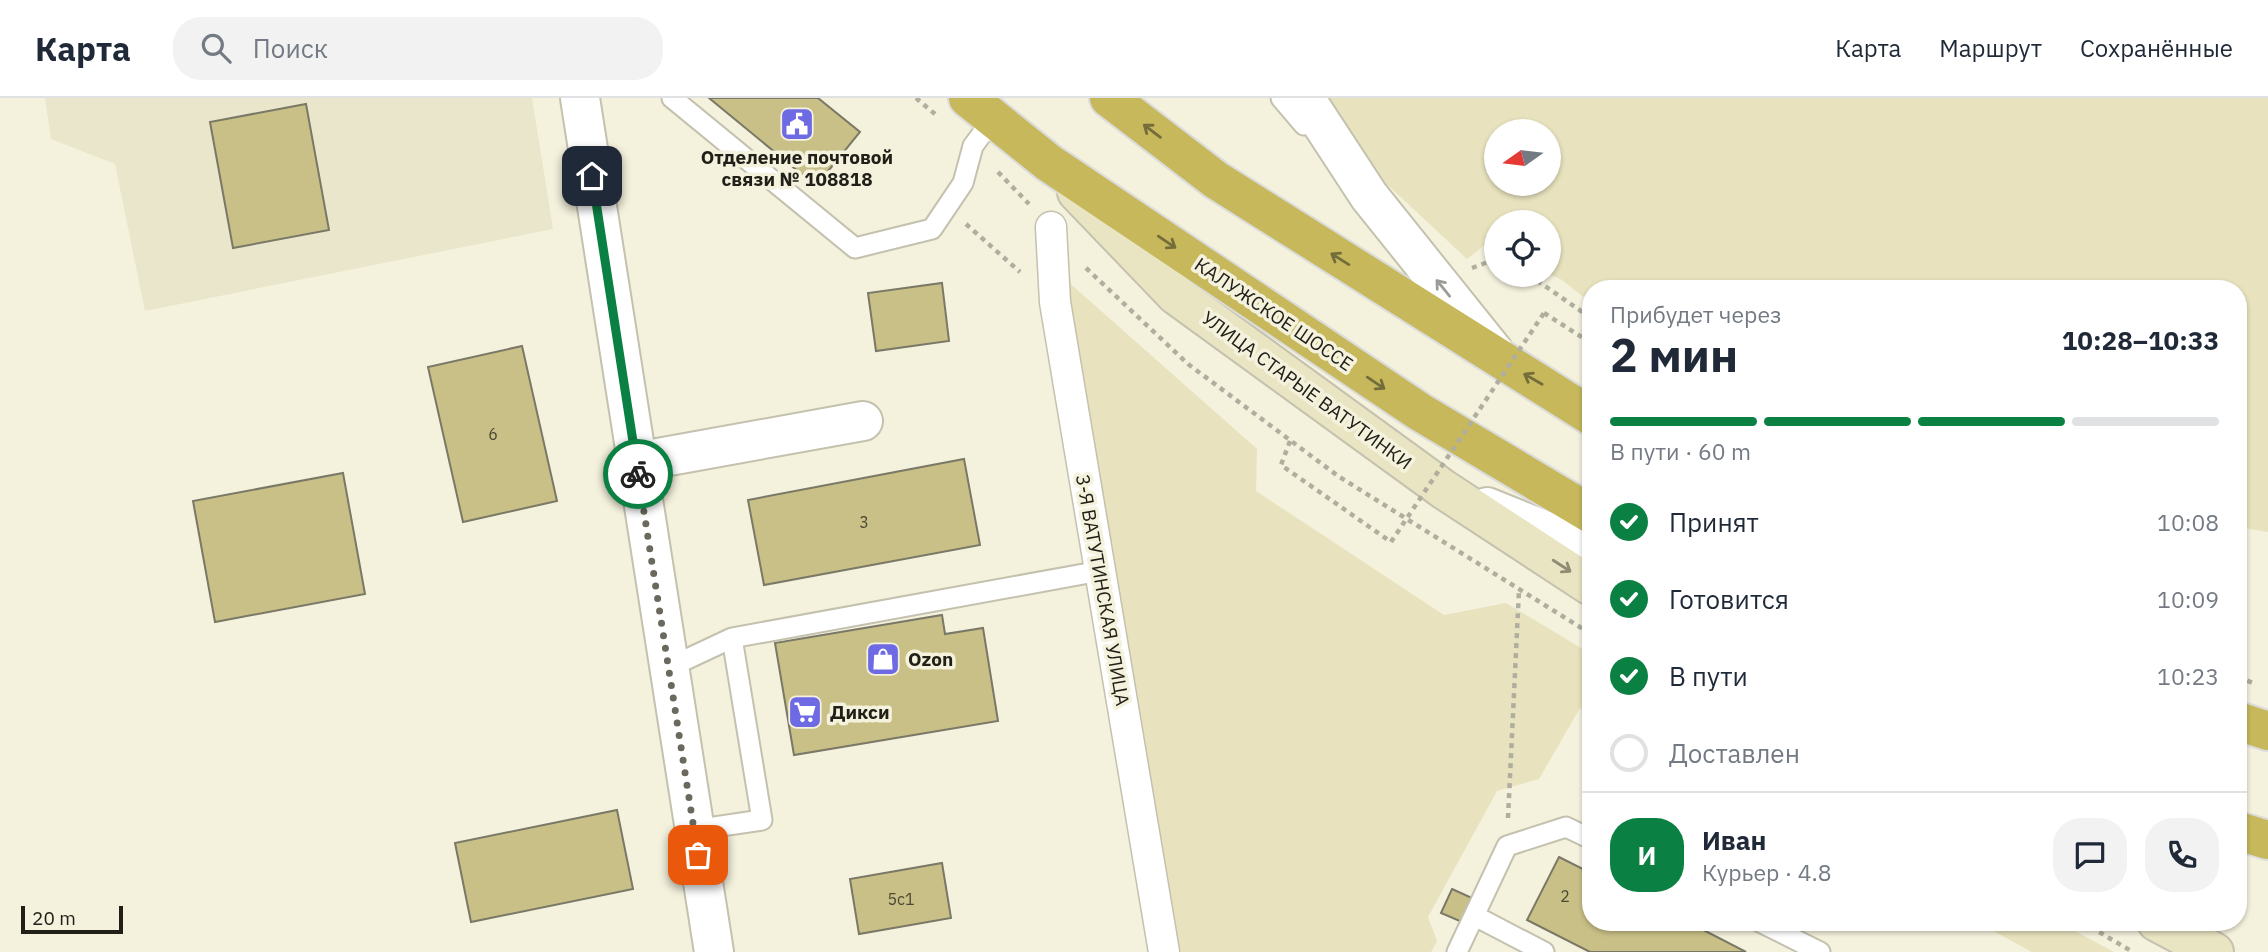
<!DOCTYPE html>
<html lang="ru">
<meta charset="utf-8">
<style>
:root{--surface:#fff;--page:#f2f2f3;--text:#1f2937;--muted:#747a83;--line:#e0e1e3;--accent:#0b8043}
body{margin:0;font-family:"IBM Plex Sans",sans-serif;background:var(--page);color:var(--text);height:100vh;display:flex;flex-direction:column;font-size:26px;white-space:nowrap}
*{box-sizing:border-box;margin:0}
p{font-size:23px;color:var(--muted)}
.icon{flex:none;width:38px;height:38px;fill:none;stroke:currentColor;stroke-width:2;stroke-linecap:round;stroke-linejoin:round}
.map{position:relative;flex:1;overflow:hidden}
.sheet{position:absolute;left:1582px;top:182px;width:665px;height:651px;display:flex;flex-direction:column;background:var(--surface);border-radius:28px;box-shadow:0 2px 5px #0004}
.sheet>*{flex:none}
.needle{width:46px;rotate:256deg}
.tools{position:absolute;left:1484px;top:21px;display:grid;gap:14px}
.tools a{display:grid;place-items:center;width:77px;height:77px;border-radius:50%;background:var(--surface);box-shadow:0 2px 5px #0004;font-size:35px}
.scale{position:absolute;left:21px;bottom:18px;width:102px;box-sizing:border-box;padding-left:7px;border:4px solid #212018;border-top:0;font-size:19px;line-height:24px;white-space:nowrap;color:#212018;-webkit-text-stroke:5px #f4f1dd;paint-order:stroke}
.pin{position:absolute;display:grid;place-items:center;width:60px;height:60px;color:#fff;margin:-30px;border-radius:14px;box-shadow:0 4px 10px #0006}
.courier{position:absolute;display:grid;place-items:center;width:70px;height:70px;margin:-35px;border:5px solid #0b8043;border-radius:50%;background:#fff;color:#222;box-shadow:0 2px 9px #0007}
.head em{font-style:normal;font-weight:700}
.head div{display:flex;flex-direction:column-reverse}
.head{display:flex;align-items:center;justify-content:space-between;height:119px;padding:0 28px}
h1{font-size:46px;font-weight:700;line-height:52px}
.bar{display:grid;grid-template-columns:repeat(4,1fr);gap:10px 7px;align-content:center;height:84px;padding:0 28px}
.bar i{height:9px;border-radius:5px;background:var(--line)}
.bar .selected{background:var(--accent)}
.bar p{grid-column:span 4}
.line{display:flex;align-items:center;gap:18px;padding:0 28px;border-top:2px solid var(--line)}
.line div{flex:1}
.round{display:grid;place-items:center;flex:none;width:74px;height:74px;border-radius:28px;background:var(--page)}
ol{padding:0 28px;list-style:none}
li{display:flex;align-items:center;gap:21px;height:77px}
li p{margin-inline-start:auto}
li .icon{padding:7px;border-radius:50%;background:var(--accent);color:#fff;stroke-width:4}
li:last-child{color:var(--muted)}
li i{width:38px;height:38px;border:4px solid var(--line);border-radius:50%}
header{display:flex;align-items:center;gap:42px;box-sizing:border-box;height:98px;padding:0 35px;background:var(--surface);border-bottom:2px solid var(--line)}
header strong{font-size:33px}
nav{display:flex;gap:38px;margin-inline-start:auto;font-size:24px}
.search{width:490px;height:63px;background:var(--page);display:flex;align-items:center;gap:18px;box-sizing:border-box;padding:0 24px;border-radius:28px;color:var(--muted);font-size:26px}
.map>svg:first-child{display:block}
</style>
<header>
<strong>Карта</strong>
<div class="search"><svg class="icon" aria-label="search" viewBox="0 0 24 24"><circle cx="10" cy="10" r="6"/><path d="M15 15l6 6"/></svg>Поиск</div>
<nav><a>Карта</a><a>Маршрут</a><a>Сохранённые</a></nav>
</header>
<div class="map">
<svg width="2268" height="854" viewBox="0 0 2268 854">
<rect width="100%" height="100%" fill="#f4f1dd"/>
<path fill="#eae6cb" d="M45,0H532L553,131L145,213L115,66L51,41Z"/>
<path fill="#e8e3be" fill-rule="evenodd" d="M1305,0H2268V434L2238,429V191H1591V205L1562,182L1549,176V124H1496V149L1487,145L1467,161L1318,22ZM1496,33H1549V86H1496Z
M1065,181L1257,351L1256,393L1444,517L1506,505L1591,556V615L1580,610L1539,681L1497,693L1428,819L1437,843L1431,854H1180Z
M1977,824H2058L2114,854H2032Z"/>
<path fill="#c9c087" stroke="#7a7866" stroke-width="2" d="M709,0H818L860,34L816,88Z
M306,6L329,132L233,150L210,24Z
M942,185L949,243L876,253L868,195Z
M522,248L557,403L463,424L428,269Z
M964,361L980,447L764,487L748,402Z
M343,375L365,496L215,524L193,403Z
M942,517L945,536L983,530L998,623L794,657L775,545Z
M617,712L633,791L471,824L455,745Z
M1559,759L1591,775V824H1688L1746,854H1590L1527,822Z
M942,765L951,820L859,836L850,781Z
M1452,791L1472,800L1462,824L1441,815Z"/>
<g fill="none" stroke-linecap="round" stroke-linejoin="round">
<g stroke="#c4c1ae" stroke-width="23">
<path id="service" d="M672,0L855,150L932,131L963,85L973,48L993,21
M1281,0L1304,27
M668,570L732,540L1100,473
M694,732L762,722L732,540
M1475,818L1544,854
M1760,824L1820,854
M1457,854L1507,748L1566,729L1591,741"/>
</g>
<g stroke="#c4c1ae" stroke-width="33">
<path id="pedestrian" d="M1051,129L1055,204L1164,854"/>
</g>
<g stroke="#c4c1ae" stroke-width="42">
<path id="minor" d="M580,0L714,854
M1305,0L1369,98L1494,254
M636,364L863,323
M1487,409L1591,451"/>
</g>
<g stroke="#c4c1ae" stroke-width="42">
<path id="secondary" d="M1077,94L1176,197L1443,391L1591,488
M2157,824L2214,854"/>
</g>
<g stroke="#dbdbda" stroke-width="42">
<path id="trunk" d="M968,0L1049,65L1420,314L1591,416
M1109,0L1216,82L1591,318
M2238,623L2268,633
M2238,733L2268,742"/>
</g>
<path stroke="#b0ae9e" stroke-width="4.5" stroke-dasharray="5 5" stroke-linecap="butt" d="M916,0L935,16
M998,74L1029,106
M966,126L1020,174
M1086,170L1188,266L1338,378L1591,536
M1472,170L1496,161
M1529,177L1591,220
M1544,215L1591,245
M1290,343L1281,367L1391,444
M2238,579L2253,585
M1508,720L1519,492
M2082,824L2133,854"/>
<use href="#service" stroke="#fff" stroke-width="19"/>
<use href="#pedestrian" stroke="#fff" stroke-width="30"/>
<use href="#minor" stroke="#fff" stroke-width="38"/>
<use href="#secondary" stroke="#e9e4c2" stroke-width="38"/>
<use href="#trunk" stroke="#c6b85b" stroke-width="38"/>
<path stroke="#b0ae9e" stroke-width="4.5" stroke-dasharray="5 5" stroke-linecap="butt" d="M1391,444L1544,215"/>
</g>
<defs><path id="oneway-shaft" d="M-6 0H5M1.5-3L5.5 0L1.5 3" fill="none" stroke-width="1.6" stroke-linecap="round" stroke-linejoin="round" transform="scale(1.75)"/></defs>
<g stroke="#746c3a">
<use href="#oneway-shaft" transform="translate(1152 33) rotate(-143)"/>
<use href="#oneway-shaft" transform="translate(1167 144) rotate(34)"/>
<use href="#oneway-shaft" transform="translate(1340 161) rotate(-148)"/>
<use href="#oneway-shaft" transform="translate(1533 281) rotate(-150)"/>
<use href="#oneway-shaft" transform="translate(1376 285) rotate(34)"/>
</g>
<use stroke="#9b9b97" href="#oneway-shaft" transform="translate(1443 190) rotate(-129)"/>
<use stroke="#8f8c76" href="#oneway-shaft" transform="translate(1562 468) rotate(33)"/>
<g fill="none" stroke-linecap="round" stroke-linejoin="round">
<path stroke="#6b695d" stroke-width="7" stroke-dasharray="0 12.6" d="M638,376L698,757"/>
<path stroke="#0b8043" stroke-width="9" d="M592,78L638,376"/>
</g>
<defs>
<g id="civic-square" transform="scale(1.75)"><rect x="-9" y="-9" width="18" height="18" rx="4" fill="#6d6ae4" stroke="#f4f1dd"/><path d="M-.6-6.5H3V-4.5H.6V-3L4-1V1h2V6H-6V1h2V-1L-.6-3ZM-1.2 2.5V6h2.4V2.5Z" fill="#fff"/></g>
<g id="shop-square" transform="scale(1.75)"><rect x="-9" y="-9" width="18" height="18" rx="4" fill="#6d6ae4" stroke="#f4f1dd"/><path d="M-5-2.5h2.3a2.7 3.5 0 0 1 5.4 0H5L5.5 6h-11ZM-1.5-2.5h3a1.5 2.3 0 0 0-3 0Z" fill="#fff"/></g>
<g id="supermarket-square" transform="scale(1.75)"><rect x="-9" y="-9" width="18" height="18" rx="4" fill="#6d6ae4" stroke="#f4f1dd"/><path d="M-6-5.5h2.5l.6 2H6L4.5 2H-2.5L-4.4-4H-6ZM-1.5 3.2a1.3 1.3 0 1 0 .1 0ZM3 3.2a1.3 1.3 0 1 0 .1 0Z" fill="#fff"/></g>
</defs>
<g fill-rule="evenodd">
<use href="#civic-square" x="797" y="26"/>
<use href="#shop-square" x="883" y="561"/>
<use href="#supermarket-square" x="805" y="614"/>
</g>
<g text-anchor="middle" stroke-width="7" stroke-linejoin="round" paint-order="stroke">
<g font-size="16" fill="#4b4834">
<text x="493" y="342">6</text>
<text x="864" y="430">3</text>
<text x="1565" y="804">2</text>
<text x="901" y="807">5с1</text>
</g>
<g font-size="19" font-weight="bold" fill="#212018" stroke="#f4f1dd" text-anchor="start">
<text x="797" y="66" text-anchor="middle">Отделение почтовой<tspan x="797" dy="22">связи № 108818</tspan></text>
<text x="908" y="568">Ozon</text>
<text x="830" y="621">Дикси</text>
</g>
<g font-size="19" fill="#212018" stroke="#f4f1dd">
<text transform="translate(1274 216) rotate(34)" y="7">КАЛУЖСКОЕ ШОССЕ</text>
<text transform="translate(1307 292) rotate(36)" y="7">УЛИЦА СТАРЫЕ ВАТУТИНКИ</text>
<text transform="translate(1103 492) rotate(80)" y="7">3-Я ВАТУТИНСКАЯ УЛИЦА</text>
</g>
</g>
</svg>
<div class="tools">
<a><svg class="needle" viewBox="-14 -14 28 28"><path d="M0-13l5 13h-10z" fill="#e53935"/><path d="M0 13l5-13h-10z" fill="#747a83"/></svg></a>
<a><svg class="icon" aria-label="locate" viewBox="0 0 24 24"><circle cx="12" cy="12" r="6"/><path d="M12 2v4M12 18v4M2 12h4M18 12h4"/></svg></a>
</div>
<div class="scale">20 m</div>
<div class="pin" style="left:698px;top:757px;background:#ea580c"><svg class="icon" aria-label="bag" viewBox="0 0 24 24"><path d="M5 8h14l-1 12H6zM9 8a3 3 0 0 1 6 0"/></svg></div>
<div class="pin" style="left:592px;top:78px;background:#1f2937"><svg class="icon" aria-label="home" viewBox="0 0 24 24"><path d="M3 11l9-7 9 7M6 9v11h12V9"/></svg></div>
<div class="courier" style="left:638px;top:376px"><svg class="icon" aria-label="bike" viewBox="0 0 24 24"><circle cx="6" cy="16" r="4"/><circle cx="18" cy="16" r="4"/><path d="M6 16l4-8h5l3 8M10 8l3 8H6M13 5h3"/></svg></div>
<section class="sheet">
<div class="head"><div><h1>2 мин</h1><p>Прибудет через</p></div><em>10:28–10:33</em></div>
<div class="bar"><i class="selected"></i><i class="selected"></i><i class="selected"></i><i></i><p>В пути · 60 m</p></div>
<ol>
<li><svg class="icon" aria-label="check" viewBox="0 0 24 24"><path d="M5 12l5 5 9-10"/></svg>Принят<p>10:08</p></li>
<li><svg class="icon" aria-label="check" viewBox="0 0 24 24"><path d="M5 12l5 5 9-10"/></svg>Готовится<p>10:09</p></li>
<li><svg class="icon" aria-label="check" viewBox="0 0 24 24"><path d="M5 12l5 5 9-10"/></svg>В пути<p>10:23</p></li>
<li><i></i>Доставлен</li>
</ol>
<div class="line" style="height:126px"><b class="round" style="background:var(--accent);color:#fff">И</b><div><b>Иван</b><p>Курьер · 4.8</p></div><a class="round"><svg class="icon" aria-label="chat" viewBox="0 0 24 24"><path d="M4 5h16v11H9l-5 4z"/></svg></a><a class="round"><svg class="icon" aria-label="phone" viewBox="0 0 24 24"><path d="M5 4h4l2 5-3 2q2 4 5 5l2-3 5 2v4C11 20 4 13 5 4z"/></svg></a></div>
</section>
</div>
